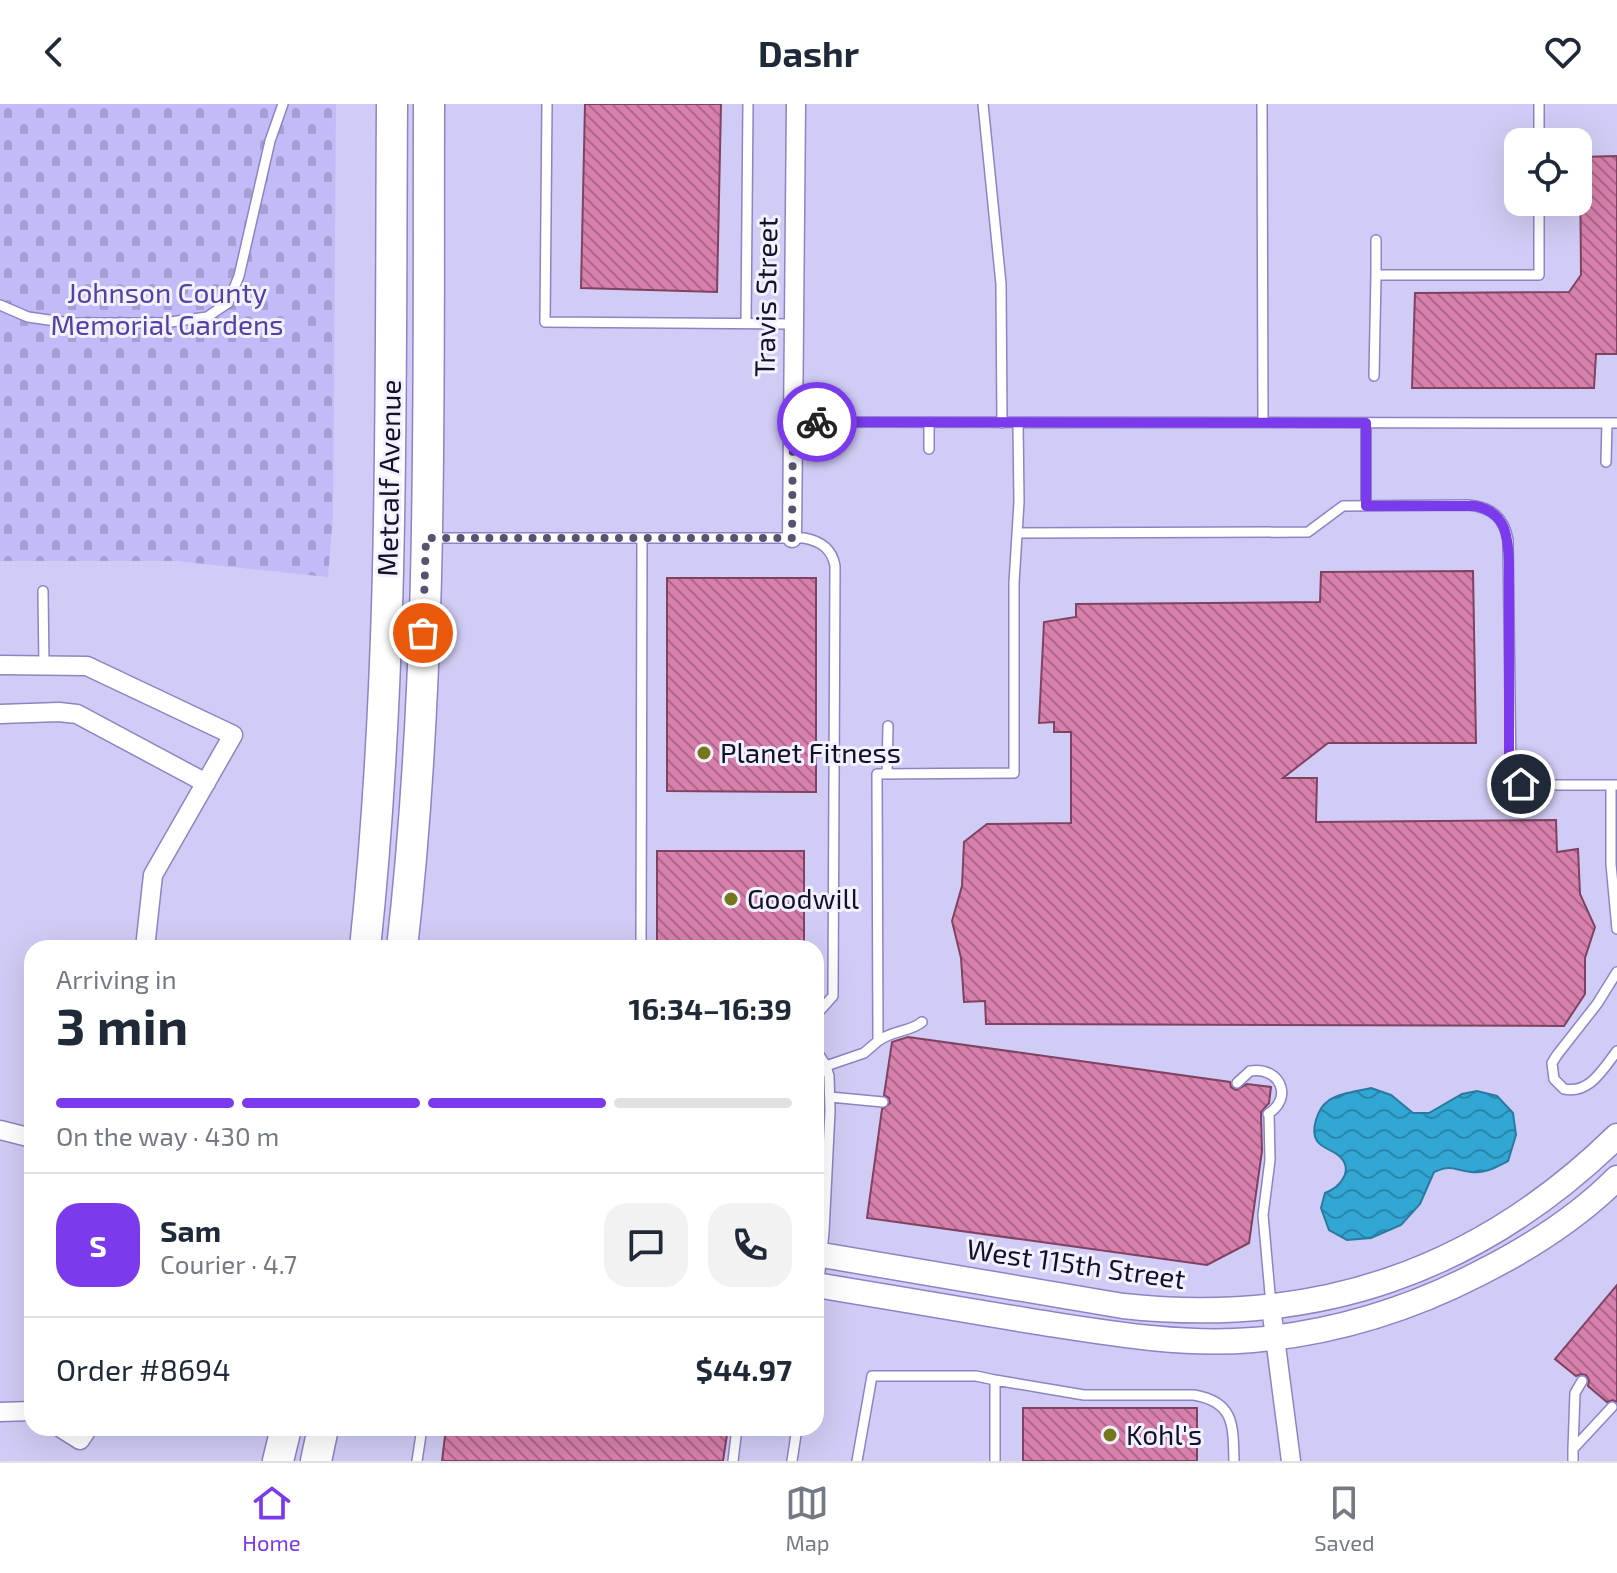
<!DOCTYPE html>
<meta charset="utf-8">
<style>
:root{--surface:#fff;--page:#f2f2f3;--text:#1f2937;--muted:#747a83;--line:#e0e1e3;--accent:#7c3aed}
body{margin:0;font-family:"Exo 2",sans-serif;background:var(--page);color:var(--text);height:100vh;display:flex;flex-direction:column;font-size:30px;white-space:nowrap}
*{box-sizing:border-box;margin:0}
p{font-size:26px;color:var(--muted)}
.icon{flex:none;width:44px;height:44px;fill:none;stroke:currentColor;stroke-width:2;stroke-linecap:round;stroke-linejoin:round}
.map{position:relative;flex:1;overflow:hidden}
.sheet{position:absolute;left:24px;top:836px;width:800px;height:496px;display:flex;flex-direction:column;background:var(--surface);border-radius:24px;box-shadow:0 8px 32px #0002}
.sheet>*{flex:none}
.controls{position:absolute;left:1504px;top:24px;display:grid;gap:16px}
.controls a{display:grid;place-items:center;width:88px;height:88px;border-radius:16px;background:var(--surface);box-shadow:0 8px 32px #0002;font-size:40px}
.pin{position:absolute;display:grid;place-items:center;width:68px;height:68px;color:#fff;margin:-34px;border:4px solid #fff;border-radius:50%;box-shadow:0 2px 8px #0007}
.courier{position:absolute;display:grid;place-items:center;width:80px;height:80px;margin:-40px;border:6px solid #7c3aed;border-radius:50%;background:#fff;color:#222;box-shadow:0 2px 10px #0007}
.head em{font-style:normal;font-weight:700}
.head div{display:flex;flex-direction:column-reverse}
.head{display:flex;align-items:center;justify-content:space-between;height:136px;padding:0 32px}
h1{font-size:52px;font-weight:700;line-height:60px}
.bar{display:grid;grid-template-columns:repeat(4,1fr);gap:12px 8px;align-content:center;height:96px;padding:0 32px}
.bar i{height:10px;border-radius:6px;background:var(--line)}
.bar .on{background:var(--accent)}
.bar p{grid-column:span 4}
.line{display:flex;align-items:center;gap:20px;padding:0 32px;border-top:2px solid var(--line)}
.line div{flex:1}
.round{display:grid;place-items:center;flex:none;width:84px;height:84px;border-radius:24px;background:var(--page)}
header{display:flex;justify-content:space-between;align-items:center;height:104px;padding:0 32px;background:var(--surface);font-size:36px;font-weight:700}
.tabs{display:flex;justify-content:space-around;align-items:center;height:112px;border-top:2px solid var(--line);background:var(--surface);font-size:22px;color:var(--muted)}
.tabs a{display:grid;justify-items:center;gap:4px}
.tabs .on{color:var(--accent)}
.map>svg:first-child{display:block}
</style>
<header><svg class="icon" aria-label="back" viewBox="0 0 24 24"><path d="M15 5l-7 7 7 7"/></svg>Dashr<svg class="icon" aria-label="heart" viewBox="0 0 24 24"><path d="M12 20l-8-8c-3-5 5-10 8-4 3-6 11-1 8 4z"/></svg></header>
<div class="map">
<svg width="1617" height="1357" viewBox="0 0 1617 1357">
<defs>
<pattern id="cemetery-stones" width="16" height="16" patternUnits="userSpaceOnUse" patternTransform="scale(2)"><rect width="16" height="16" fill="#c1bbf7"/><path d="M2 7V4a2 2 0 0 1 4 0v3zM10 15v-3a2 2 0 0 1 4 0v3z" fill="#a5a0d4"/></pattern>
<pattern id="water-waves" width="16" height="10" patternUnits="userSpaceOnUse" patternTransform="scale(2)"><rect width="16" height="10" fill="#32a7d4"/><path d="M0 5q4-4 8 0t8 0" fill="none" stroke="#2987ac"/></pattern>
<pattern id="building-back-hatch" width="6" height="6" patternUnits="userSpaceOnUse" patternTransform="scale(2)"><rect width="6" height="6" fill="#d780ab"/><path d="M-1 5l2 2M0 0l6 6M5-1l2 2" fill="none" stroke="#ad678b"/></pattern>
</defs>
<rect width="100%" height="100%" fill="#d0ccf5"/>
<path fill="url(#cemetery-stones)" d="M0,0H336L333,411L328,473L176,457H0Z"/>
<path fill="url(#water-waves)" stroke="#297aa1" stroke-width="2" d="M1371,984L1391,991L1413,1009H1429L1462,990L1477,987L1497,992L1513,1009L1516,1031L1508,1057C1496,1063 1485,1070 1471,1068C1453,1066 1453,1060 1434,1068L1420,1100L1401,1121L1371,1134L1347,1136L1329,1126L1321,1104L1325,1089C1341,1083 1355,1065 1338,1051C1331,1045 1323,1045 1317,1037C1310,1026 1318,1004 1328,997C1338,989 1359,987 1371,984Z"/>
<path fill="url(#building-back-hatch)" stroke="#804262" stroke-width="2" d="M585,0H721L717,188L581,184Z
M1617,52V250H1596L1594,284H1412L1415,189L1569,188L1581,171L1580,53Z
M1473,467L1476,639H1328L1283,674H1317L1316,718L1556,716L1557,748L1578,745L1580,790L1595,823L1585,854V890L1564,922L986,920L985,897L964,898L961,854L952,817L962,782L964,738L987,720L1071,719V628H1054V618L1039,619L1044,518L1076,513V500L1320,498L1321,468Z
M667,474H816V688L667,687Z
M657,747H804V844H657Z
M908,933L1230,978L1231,983L1236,986L1247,980L1271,983L1269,999L1261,1008L1262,1047L1249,1139L1207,1161L867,1114L882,1005L890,999L889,994L884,991L892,938Z
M1617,1181V1298L1613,1296L1607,1298L1588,1282L1589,1276L1586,1271L1581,1270L1576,1272L1555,1255Z
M1023,1304H1197V1357H1023Z
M446,1324H728L723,1357H442Z"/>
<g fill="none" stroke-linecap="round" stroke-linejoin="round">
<g stroke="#8c84c4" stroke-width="12">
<path id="service" d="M547,0L545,218L794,220
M983,0L1001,180L1002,319
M1262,0L1263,318
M1539,0V38
M1376,136V171
M0,201L28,213L70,219H163L207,213L228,199L239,172L270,37L283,0
M746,219L748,0
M1374,272L1376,171H1539V98
M793,318L1617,319
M929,318V345
M1366,319V402
M1606,358L1607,319
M1018,429L1308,428L1343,402L1468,401C1491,403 1504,413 1508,436L1511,673L1517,679L1525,681H1617
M433,434H804C821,437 832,445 835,462L833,892L816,911
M43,487L44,562
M887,670L888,622
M1611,681V760L1617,825
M641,844L642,435
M1617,868L1597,900L1557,951L1552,959L1554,975L1564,985C1590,990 1603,965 1617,947
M878,937C893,926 910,928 922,918
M816,946L826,962L829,972L830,1007L824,1128L816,1207
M826,962L864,949L878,937L877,670L1014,669V479L1019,398L1018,319
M1237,979L1250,967C1280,962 1294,994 1268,1010
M830,993L883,998
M1269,1009L1270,1056L1263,1111L1271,1201
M1573,1345L1575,1289L1582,1277
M417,1357L422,1324
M733,1357L737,1324
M792,1357L797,1324
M857,1357L872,1272H976L995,1276
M995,1357V1276L1084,1291H1194C1235,1298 1233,1322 1234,1357
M1573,1357V1345L1612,1303"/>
</g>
<g stroke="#8c84c4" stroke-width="21">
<path id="minor" d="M792,434L796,0
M0,561L87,562L233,631L153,771L145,844
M0,610L59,608L77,610L206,679
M0,1026L32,1034
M1271,1203L1291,1357
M0,1308L32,1307
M61,1324L80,1336L88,1324"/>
</g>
<g stroke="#8c84c4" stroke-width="27">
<path id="tertiary" d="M816,1150L1123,1202C1315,1223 1478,1168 1617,1032
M816,1181C890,1193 963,1206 1037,1218C1108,1229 1181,1242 1253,1236C1332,1229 1408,1206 1478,1170C1528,1145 1577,1114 1617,1074"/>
</g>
<g stroke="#8c84c4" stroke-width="33">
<path id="primary" d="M365,844C395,564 390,282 392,0
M402,844C434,564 428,281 429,0
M278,1357L286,1324
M316,1357L323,1324"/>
</g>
<use href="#service" stroke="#fff" stroke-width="9"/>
<use href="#minor" stroke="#fff" stroke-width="18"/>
<use href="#tertiary" stroke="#fff" stroke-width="24"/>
<use href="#primary" stroke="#fff" stroke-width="30"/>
</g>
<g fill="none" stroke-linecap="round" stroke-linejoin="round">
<path stroke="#565270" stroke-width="8" stroke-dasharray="0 14.4" d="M423,529L426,434H792L793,318H817"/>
<path stroke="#7c3aed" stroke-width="10" d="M817,318L1366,319V402H1475C1506,408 1508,432 1509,459V664L1511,673L1521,680"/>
</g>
<g fill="#76761c" stroke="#f1f1ff" stroke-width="3">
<circle cx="704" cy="649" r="8"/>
<circle cx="731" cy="795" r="8"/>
<circle cx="1110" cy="1331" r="8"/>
</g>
<g text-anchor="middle" stroke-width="6" stroke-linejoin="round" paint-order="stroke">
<g font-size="28" fill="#5540a1" stroke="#f1f1ff">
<text x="167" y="199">Johnson County<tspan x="167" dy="32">Memorial Gardens</tspan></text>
</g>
<g font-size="28" fill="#151029" stroke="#f1f1ff">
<text transform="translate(766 193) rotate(-89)" y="10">Travis Street</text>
<text transform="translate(389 374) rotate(-89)" y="10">Metcalf Avenue</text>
<text transform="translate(1076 1160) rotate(8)" y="10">West 115th Street</text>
</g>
<g font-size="28" fill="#151029" stroke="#f1f1ff" text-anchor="start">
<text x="720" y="659">Planet Fitness</text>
<text x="747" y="805">Goodwill</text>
<text x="1126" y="1341">Kohl's</text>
</g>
</g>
</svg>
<div class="controls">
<a><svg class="icon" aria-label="locate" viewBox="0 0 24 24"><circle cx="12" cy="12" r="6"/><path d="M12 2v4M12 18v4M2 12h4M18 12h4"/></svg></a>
</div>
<div class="pin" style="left:423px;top:529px;background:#ea580c"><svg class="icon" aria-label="bag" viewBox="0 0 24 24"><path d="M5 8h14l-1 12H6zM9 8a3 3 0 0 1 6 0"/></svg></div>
<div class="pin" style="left:1521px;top:680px;background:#1f2937"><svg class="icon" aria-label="home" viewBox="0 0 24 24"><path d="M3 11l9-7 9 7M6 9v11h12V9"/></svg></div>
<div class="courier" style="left:817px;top:318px"><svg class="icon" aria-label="bike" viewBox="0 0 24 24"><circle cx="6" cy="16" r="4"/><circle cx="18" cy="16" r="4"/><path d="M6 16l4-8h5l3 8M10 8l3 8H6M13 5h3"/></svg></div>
<section class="sheet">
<div class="head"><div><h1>3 min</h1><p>Arriving in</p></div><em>16:34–16:39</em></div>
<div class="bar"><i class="on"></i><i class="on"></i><i class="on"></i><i></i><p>On the way · 430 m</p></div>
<div class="line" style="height:144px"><b class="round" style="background:var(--accent);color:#fff">S</b><div><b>Sam</b><p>Courier · 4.7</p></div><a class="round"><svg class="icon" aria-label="chat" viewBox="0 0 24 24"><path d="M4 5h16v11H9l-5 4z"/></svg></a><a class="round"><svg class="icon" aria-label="phone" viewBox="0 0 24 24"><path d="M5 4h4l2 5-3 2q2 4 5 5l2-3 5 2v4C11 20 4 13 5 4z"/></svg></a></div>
<div class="line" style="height:104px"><div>Order #8694</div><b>$44.97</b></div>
</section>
</div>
<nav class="tabs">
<a class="on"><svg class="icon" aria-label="home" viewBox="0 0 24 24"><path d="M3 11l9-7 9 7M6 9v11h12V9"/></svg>Home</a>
<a><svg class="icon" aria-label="map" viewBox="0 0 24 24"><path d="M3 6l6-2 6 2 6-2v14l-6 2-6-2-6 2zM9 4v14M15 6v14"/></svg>Map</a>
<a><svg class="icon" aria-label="saved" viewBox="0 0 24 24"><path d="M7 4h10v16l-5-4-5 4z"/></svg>Saved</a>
</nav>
